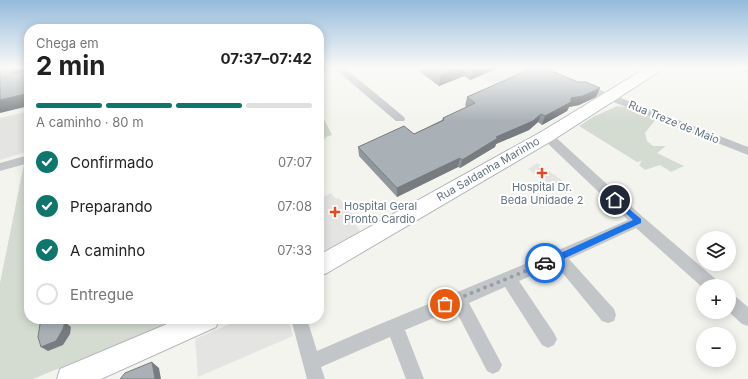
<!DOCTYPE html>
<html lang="pt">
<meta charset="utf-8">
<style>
:root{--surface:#fff;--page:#f2f2f2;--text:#222;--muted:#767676;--line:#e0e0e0;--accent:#0f766e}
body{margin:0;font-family:Inter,sans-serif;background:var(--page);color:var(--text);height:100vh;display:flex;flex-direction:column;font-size:15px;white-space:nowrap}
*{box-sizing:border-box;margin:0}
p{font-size:13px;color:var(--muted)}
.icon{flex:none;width:22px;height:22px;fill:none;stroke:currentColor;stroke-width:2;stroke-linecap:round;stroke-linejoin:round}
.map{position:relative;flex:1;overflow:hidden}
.sheet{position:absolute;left:24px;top:24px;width:300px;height:300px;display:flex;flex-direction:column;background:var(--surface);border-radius:16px;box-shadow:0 2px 10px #0003}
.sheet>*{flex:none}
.fabs{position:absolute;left:696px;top:231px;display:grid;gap:8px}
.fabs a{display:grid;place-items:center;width:40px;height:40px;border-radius:50%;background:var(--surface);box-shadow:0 2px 10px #0003;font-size:20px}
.pin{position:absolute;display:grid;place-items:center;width:34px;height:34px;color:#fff;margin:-17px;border:2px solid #fff;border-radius:50%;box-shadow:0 1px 4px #0007}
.courier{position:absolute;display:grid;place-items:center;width:40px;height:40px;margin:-20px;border:3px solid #1a73e8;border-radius:50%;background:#fff;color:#222;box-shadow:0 1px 5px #0007}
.overview em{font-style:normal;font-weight:700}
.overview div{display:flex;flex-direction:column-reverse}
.overview{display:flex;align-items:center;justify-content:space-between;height:68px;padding:0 12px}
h1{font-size:26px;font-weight:700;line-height:30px}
.bar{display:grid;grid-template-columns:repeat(4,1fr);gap:6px 4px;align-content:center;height:48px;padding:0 12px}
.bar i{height:5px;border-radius:3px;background:var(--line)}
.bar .active{background:var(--accent)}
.bar p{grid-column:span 4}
ol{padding:0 12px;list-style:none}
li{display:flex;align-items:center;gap:12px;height:44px}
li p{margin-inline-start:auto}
li .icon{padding:4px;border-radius:50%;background:var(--accent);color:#fff;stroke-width:4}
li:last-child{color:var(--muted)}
li i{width:22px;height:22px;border:2px solid var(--line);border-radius:50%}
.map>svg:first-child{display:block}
</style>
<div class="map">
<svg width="748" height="379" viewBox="0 0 748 379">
<rect width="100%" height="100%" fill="#f4f4ef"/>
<path fill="#e4e5e3" d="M501,68H527L533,70L498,86L483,79Z
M29,111V151L0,160V118Z
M537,163L562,180L552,188L528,169Z
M331,193L336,199L339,198L360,224L356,226L361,232L330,249L321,250L319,247V199Z
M241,319H288L293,336L198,377L195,339Z"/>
<path fill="#d4dbd0" d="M617,106L625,107L656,119L645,133L647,141L653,146H666L657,153L684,166L671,172L660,165L645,170L639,165L642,161L637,162L579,126L593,117Z
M319,117H323L332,135L326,137L322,143L319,144Z
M29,163V319H178L33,379H0V283L24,164Z"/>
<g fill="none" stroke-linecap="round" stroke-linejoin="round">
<g stroke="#b2b8bc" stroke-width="2">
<path id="secondary" d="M646,68H662L660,71L553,140L327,273L319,276V255L541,132Z
M179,319H219L216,327L101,379H57L60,369Z"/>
</g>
<path fill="#c3c6c9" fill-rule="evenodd" d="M319,68H330L328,70L319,73Z
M334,68H345L404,117L405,119L404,121H396Z
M739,68H748V73Z
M582,83L748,147V155L578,88L577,86L578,84Z
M547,132L551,133L643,217L718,281L720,286H703V288L636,228L569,259L614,309L616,315L614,321L608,323L602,321L556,265L519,281L554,333L557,339L554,345L548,348L542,345L505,287L469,303L499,359L502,365L499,371L493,374L487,371L455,309L405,330L424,379H406L390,337L321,367L325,379H307L291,319H307L317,351C420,306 524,266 628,220L543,139L541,136L543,133Z
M29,155V163L0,171V163Z
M729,294L735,296L748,307V326L742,324L729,312Z"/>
<use href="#secondary" fill="#fff" fill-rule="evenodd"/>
</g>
<path fill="#91989d" d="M421,68H495L494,70L470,80L464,76L439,86L420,72Z
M578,82L600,88L596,97L579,105L569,107L567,111L542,125L538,122L529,130L496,144L495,147L460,168L458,167L397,197L359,156L358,147L414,134L442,120L443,118L467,107L465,106L467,97Z"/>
<path fill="#767c7f" d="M14,68H27L20,85L12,74Z
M458,68H465L464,76L439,86L441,75Z
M475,68H495L494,70L470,80L473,69Z
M600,88L596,97L579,105L569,107L567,111L542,125L545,116L571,98Z
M29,93V106L0,113V100Z
M541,114L538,122L529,130L496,144L495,147L460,168L462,160L496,137Z
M460,158L458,167L397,197V188Z
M65,322L71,327L70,334L63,345L48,351L41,347Z
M152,362L159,368L161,379H155Z"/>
<path fill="#a9b1b6" stroke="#767c7f" d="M0,68H14L12,74L29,70V93L0,100Z
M431,68H458L441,75Z
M528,68H544L578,82H586L600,88L583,96L571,98V102L545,116L541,114L533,121L496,137L498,138L462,160L460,158L397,188L358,147L404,126L414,134L444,120L443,118L475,103L467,97L517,75Z
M50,319H55L65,322L63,329L56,341L41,347L38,337L40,324Z
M152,362L155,379H120L125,373Z"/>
<linearGradient id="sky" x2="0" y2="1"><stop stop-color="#95bbdc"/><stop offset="0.56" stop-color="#fafaf8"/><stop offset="1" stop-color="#fafaf8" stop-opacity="0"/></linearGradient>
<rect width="748" height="121" fill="url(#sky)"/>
<path fill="#1a73e8" d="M615,197L641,219V223L548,266H543V261L633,220L613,201V198Z"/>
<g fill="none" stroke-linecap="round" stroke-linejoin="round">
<path stroke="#95a0a8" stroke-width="4" stroke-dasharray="0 7.2" d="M445,304L545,263"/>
</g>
<g fill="#e44c1f" stroke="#fff" stroke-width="1.5">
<path d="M540 167h4v4h4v4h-4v4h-4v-4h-4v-4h4z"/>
<path d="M333 206h4v4h4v4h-4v4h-4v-4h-4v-4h4z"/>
</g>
<g text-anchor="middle" stroke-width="4" stroke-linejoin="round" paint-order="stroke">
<g font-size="11" fill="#627381" stroke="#fff">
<text transform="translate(674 122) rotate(22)" y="4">Rua Treze de Maio</text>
<text transform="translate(488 169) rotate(-30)" y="4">Rua Saldanha Marinho</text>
</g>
<g font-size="11" fill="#627381" stroke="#fff">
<text x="542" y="191">Hospital Dr.<tspan x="542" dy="13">Beda Unidade 2</tspan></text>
<text x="344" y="210" text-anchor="start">Hospital Geral<tspan x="344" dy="13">Pronto Cardio</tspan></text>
</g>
</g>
</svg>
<div class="fabs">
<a><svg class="icon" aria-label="layers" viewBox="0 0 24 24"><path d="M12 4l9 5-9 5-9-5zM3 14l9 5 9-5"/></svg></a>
<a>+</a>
<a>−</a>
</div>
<div class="pin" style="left:445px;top:304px;background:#ea580c"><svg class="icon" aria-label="bag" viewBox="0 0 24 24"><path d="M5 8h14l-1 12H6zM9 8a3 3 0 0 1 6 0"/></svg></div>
<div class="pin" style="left:615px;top:200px;background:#1f2937"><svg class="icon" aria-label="home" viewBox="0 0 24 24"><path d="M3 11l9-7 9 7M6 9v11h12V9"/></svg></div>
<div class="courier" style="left:545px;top:263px"><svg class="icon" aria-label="car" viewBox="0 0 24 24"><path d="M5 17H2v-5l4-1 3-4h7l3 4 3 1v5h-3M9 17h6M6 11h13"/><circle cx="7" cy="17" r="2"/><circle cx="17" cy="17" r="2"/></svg></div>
<section class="sheet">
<div class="overview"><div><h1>2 min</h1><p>Chega em</p></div><em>07:37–07:42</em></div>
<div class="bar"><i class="active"></i><i class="active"></i><i class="active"></i><i></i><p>A caminho · 80 m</p></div>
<ol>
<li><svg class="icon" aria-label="check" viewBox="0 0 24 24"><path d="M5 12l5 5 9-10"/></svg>Confirmado<p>07:07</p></li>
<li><svg class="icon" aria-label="check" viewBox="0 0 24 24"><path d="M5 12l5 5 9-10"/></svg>Preparando<p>07:08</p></li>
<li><svg class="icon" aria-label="check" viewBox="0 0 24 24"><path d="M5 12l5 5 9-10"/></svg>A caminho<p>07:33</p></li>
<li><i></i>Entregue</li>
</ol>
</section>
</div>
